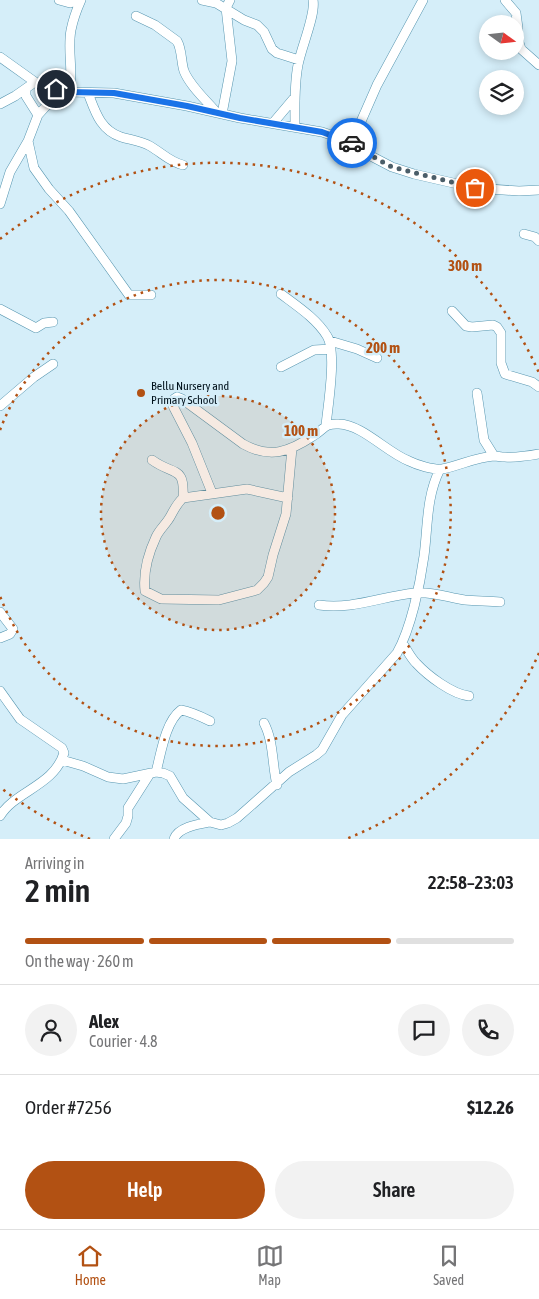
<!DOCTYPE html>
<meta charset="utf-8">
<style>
:root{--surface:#fff;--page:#f2f2f2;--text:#202124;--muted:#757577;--line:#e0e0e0;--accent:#b25113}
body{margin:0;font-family:"Asap Condensed",sans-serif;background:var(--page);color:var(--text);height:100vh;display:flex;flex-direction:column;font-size:19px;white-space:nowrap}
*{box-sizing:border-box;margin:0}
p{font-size:16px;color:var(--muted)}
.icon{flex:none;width:28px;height:28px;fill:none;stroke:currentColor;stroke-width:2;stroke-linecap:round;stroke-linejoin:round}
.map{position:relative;height:839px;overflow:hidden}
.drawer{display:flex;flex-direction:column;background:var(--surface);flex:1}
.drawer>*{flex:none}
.needle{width:32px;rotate:105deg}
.buttons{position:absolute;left:479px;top:15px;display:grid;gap:10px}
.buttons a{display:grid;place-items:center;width:45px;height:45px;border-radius:50%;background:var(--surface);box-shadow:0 2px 8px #0003;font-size:25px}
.pin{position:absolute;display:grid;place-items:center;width:42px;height:42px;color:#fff;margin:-21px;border:2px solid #fff;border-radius:50%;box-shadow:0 1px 5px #0007}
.courier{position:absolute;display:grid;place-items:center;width:50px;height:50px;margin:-25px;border:4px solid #1a73e8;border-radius:50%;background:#fff;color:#222;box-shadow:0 1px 6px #0007}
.summary em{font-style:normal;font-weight:600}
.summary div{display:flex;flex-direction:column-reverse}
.summary{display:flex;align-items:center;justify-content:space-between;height:85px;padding:0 25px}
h1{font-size:32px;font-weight:600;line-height:38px}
.bar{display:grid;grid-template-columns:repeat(4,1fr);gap:8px 5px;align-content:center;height:60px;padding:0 25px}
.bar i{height:6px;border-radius:4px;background:var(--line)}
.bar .on{background:var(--accent)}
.bar p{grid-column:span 4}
.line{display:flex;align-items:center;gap:12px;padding:0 25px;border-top:1px solid var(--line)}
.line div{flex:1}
.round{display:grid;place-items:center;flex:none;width:52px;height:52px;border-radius:26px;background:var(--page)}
.action{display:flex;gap:10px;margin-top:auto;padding:10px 25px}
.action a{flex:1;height:58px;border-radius:30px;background:var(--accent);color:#fff;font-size:20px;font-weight:600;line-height:58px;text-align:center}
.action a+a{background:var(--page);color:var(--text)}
.dock{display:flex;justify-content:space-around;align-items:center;height:70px;border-top:1px solid var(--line);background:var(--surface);font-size:14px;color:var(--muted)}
.dock a{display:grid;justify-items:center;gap:2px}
.dock .on{color:var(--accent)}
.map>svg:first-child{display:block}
</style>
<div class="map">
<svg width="539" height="839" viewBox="0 0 539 839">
<rect width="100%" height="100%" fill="#d5eef9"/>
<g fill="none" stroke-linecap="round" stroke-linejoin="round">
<g stroke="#5796b0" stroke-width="10">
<path id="minor" d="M59,0L70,3L79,0
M202,0L216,3L244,20L257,25L264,32L272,49L277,53L299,60
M505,0L516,13L518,28L517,36L521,49L539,65
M136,16L155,25L177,41C182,49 181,62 184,71C190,86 206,100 216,112
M0,57L35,82L56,89L69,92L114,93L187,106L240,118L322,132L352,142L369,155L392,167L414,174L475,188L519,191L539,190
M26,89V96L38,115
M69,92C74,71 67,51 71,30C73,20 77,9 81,0
M88,93C95,111 100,130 121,137C131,140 141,141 150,146C162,153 170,162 183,165
M0,104L15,96L35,82
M222,114L232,61L226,8L230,0
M273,123L295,97
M295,127C295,106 294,85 298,65C301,48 316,14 313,0
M28,141L34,168L49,189L69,211L129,295H151
M352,142L377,85L423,0
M0,204L10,172L28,141L38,115L48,104L56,89
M524,234L535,237L539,241
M281,294C297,306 317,319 327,336C337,351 328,406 326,425
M0,309L36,328L44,323L53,322
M452,311L466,326L472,327L493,325L497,327L501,333V363L505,374L532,382L539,387
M330,341L357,349L377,358
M281,367L314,350L331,349
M477,393L484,440L494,456
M0,406L34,377L53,364
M152,460C174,476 185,465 183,498
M212,493L192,443L174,408L172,403L174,399L177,397L182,399L243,444C270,459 289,452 313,436C325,429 324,423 339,424C363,425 386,452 409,461C417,465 433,470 442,469C459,466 476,457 494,456C497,456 501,457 505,457C516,458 528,456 539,454
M288,498L247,489L183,498C177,503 174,510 170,517C166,524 159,530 156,537C148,554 143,572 145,591L161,599L219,600L257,590L264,583L268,577L273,555L286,514L292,448
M319,605C352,610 383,596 415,593C432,591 449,598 465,600C477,601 489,601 500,602
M0,612L13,629L10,634L0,638
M403,644C407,650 411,658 416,663C428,676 452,694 469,696
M0,691L20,719L62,748L64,753C54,786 15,791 0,816
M264,723C274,742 272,765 277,785
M62,760L83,766L108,777L123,779L156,772L163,773L170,776L183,798L210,822L221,825L228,823L237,818L289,772L316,755L322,750L342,715L397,653C411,628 420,585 424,556C428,526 426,497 440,469
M156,772C161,754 165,722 181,710C192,712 200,716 210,721
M114,839L126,823L128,816V808L149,775
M174,839C178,827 199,824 210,822"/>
</g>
<use href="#minor" stroke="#fff" stroke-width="9"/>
</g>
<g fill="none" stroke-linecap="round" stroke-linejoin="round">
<path stroke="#4b5e69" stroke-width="5" stroke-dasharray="0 9" d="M352,143L370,155L392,167L475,188"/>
<path stroke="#1a73e8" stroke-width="6" d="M56,89L69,92L114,93L187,106L240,118L322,132L352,143"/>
</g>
<circle cx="218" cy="513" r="117" fill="#b25113" fill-opacity=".12"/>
<g fill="none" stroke="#b25113" stroke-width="2.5" stroke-dasharray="2.5 5">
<circle cx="218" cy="513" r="117"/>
<path d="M0 430A233 233 0 1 1 0 596"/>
<path d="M539 653A350 350 0 0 1 346 839M90 839A350 350 0 0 1 0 787M0 239A350 350 0 0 1 539 373"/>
</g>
<circle fill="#b25113" stroke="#d5eef9" stroke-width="2" cx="141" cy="393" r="5"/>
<g text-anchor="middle" stroke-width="5" stroke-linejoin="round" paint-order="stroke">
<g font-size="12" fill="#00111b" stroke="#d5eef9" text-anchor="start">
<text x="151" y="390">Bellu Nursery and<tspan x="151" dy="14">Primary School</tspan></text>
</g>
</g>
<circle cx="218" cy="513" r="8" fill="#b25113" stroke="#d5eef9" stroke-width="2.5"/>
<g font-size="15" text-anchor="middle" font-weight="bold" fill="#b25113" stroke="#d5eef9" stroke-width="5" stroke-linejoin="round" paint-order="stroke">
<text x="465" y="271">300 m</text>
<text x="383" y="353">200 m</text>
<text x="301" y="436">100 m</text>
</g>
</svg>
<div class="buttons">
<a><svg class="needle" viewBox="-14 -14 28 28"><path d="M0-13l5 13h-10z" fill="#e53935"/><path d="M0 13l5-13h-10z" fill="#757577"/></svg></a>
<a><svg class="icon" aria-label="layers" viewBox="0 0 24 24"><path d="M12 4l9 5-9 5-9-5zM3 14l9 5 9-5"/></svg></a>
</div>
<div class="pin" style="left:475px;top:188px;background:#ea580c"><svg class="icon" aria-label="bag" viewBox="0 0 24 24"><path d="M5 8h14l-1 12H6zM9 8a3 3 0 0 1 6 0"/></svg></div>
<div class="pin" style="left:56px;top:89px;background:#1f2937"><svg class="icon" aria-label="home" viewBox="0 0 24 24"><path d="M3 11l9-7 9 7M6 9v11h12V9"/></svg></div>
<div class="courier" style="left:352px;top:143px"><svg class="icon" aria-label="car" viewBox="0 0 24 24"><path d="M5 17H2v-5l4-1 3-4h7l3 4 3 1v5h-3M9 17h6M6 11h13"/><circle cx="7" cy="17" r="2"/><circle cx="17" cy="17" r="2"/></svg></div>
</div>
<section class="drawer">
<div class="summary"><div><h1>2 min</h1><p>Arriving in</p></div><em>22:58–23:03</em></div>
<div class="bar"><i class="on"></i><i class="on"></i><i class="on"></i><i></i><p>On the way · 260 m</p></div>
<div class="line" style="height:90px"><a class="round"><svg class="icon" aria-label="person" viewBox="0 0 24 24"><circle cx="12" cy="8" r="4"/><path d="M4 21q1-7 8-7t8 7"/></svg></a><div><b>Alex</b><p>Courier · 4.8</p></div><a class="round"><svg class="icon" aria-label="chat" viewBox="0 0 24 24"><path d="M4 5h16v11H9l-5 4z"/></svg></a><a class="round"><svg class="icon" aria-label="phone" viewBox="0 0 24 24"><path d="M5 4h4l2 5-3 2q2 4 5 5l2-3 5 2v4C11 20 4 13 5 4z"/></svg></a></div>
<div class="line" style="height:65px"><div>Order #7256</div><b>$12.26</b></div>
<div class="action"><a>Help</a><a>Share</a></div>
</section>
<nav class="dock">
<a class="on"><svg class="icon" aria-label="home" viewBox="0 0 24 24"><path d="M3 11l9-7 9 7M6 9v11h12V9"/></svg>Home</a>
<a><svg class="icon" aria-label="map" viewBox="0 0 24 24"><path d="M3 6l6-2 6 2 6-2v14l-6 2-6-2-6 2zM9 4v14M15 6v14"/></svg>Map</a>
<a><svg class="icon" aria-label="saved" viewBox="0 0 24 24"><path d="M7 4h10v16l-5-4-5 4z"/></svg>Saved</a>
</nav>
